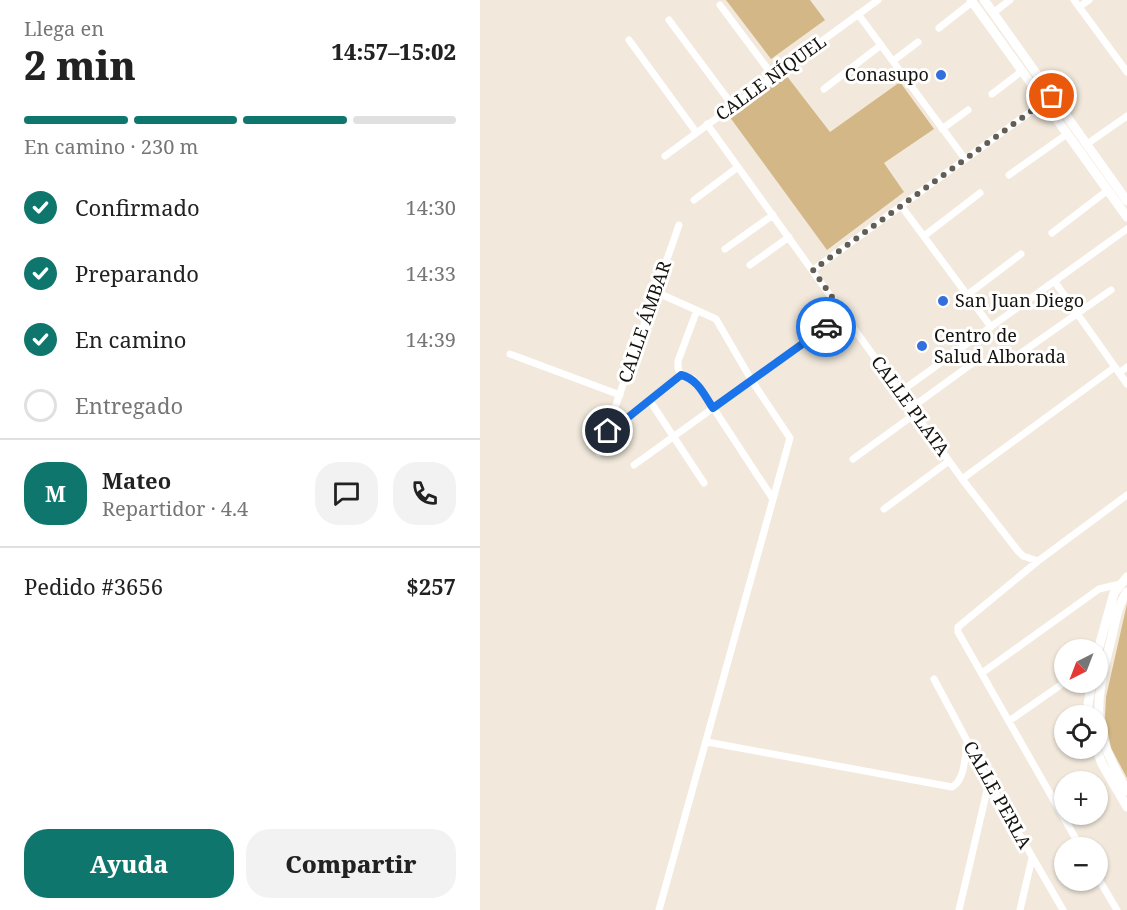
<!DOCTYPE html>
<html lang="es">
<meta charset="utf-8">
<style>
:root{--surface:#fff;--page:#f2f2f2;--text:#222;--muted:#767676;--line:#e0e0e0;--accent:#0f766e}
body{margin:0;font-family:"Noto Serif",serif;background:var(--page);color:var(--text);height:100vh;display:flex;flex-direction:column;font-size:22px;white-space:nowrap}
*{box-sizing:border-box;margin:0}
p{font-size:20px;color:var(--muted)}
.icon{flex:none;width:33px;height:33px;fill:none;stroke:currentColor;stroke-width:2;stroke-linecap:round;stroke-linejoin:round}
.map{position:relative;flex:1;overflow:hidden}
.details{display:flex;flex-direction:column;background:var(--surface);width:480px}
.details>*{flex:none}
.needle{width:39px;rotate:222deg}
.fabs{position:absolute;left:574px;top:639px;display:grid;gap:12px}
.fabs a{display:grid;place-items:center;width:54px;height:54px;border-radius:50%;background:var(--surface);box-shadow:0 2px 4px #0004;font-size:30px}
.pin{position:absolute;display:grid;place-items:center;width:51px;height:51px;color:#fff;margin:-26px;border:3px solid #fff;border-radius:50%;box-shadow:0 2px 6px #0007}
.courier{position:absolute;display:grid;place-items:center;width:60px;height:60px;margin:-30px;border:4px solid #1a73e8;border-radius:50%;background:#fff;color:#222;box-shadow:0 2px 8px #0007}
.head em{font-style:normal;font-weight:800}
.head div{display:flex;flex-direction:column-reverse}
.head{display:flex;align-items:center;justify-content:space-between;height:102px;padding:0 24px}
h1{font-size:39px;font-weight:800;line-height:45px}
.bar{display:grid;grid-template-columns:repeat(4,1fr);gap:9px 6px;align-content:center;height:72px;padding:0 24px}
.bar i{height:8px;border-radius:4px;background:var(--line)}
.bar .selected{background:var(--accent)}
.bar p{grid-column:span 4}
.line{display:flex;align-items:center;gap:15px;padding:0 24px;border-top:2px solid var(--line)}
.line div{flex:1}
.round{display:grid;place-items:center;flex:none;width:63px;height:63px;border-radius:24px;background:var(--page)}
ol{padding:0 24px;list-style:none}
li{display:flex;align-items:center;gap:18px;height:66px}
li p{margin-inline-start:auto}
li .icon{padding:6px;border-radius:50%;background:var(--accent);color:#fff;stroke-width:4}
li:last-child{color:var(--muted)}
li i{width:33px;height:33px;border:3px solid var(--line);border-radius:50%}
.cta{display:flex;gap:12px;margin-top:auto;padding:12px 24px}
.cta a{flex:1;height:69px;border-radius:24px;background:var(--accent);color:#fff;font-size:24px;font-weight:800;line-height:69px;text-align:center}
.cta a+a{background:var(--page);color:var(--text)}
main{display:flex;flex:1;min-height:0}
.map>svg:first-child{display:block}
</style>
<main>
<section class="details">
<div class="head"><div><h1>2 min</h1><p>Llega en</p></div><em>14:57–15:02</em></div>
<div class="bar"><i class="selected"></i><i class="selected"></i><i class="selected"></i><i></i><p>En camino · 230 m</p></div>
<ol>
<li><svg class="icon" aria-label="check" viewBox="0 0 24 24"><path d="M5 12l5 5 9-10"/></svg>Confirmado<p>14:30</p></li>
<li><svg class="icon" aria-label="check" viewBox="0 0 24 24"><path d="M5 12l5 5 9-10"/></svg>Preparando<p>14:33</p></li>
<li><svg class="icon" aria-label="check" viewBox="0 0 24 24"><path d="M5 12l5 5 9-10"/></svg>En camino<p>14:39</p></li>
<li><i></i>Entregado</li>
</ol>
<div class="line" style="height:108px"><b class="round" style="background:var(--accent);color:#fff">M</b><div><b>Mateo</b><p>Repartidor · 4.4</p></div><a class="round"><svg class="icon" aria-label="chat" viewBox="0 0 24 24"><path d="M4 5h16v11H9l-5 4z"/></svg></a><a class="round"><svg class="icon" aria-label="phone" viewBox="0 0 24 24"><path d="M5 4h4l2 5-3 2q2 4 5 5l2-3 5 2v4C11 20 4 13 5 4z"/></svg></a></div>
<div class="line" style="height:78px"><div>Pedido #3656</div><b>$257</b></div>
<div class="cta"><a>Ayuda</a><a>Compartir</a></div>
</section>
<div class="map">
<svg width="647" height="910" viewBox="0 0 647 910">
<rect width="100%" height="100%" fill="#f2e9dc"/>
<path fill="#d3b786" d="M246,0H330L345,20L291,59Z
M306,75L350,132L420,82L454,129L404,163L424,192L347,250L249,116Z
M647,604V778L631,748L625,717L626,697Z"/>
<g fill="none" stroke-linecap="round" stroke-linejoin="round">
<path stroke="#fff" stroke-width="7" d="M594,0L647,72
M240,5L293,76
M599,7L609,0
M513,13L530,0
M378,14L485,159
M189,20L253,106
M459,28L492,2
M149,40L216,132
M413,61L438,42
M344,89L401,45
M512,94L542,71
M227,124L482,479L538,551L543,556L558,561
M462,129L488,110
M607,144L647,116
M185,156L398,0
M529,175L587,134
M214,200L258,167
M422,207L511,327
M572,233L628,190
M444,236L500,193
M245,249L293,215
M270,265L309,237
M333,270L572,96
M575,282L647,384
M176,292L236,319L272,381L310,438L179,910
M487,295L541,254
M30,354L140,395
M534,358L631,290
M639,373L647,367
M201,376L213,379L217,383L293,499
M201,376L198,368V361L217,310
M420,392L647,229
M170,401L224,483
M431,408L497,360
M127,431L136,427L201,376
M119,453L199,225
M373,459L435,414
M154,465L364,314
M482,479L635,367
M404,509L469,461
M502,673L619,589L640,584
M454,679L509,782L583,910
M529,721L585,682
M227,742L472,787C485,780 485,756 487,743
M601,848L478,632V627L558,561L647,495
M618,878L637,910
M479,910L509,782
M540,910L552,858"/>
<path stroke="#fff" stroke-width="9" d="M491,0L647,217
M504,0L647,201
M647,592C637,606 635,624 631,640C613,709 612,729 647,791
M618,650L634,593L647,577
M609,716L608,704L612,682
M616,748L622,764L647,807"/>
</g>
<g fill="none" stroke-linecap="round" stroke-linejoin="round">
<path stroke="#625e56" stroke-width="6" stroke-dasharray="0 10.8" d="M346,327L364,314L333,270L572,96"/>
<path stroke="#1a73e8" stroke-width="8" d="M128,431L136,427L201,375C218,379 224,395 233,408L346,327"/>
</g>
<g fill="#3370de" stroke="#fff" stroke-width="2">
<circle cx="461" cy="75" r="6"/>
<circle cx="463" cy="301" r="6"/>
<circle cx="442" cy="346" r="6"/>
</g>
<g text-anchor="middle" stroke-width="6" stroke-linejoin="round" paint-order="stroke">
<g font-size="18" fill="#15130e" stroke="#fff" text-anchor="start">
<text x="449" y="81" text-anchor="end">Conasupo</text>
<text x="475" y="307">San Juan Diego</text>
<text x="454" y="342">Centro de<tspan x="454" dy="21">Salud Alborada</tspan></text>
</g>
<g font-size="18" fill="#15130e" stroke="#fff">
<text transform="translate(291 78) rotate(-36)" y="6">CALLE NÍQUEL</text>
<text transform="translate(165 322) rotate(-71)" y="6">CALLE ÁMBAR</text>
<text transform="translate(430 406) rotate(54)" y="6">CALLE PLATA</text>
<text transform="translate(517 795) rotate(61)" y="6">CALLE PERLA</text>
</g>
</g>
</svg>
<div class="fabs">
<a><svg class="needle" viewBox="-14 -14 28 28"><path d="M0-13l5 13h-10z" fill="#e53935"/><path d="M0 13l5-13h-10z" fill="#767676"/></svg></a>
<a><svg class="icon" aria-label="locate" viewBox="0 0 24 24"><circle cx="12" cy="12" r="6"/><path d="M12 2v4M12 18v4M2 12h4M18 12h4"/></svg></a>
<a>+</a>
<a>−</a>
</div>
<div class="pin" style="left:572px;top:96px;background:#ea580c"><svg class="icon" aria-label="bag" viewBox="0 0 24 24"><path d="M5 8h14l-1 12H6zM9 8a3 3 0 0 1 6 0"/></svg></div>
<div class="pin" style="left:128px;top:431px;background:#1f2937"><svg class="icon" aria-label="home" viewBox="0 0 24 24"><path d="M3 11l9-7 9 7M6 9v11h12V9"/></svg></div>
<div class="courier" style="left:346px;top:327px"><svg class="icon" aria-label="car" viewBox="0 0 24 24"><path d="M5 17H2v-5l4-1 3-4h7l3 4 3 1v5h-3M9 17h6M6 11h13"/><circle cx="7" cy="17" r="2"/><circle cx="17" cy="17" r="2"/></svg></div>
</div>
</main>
